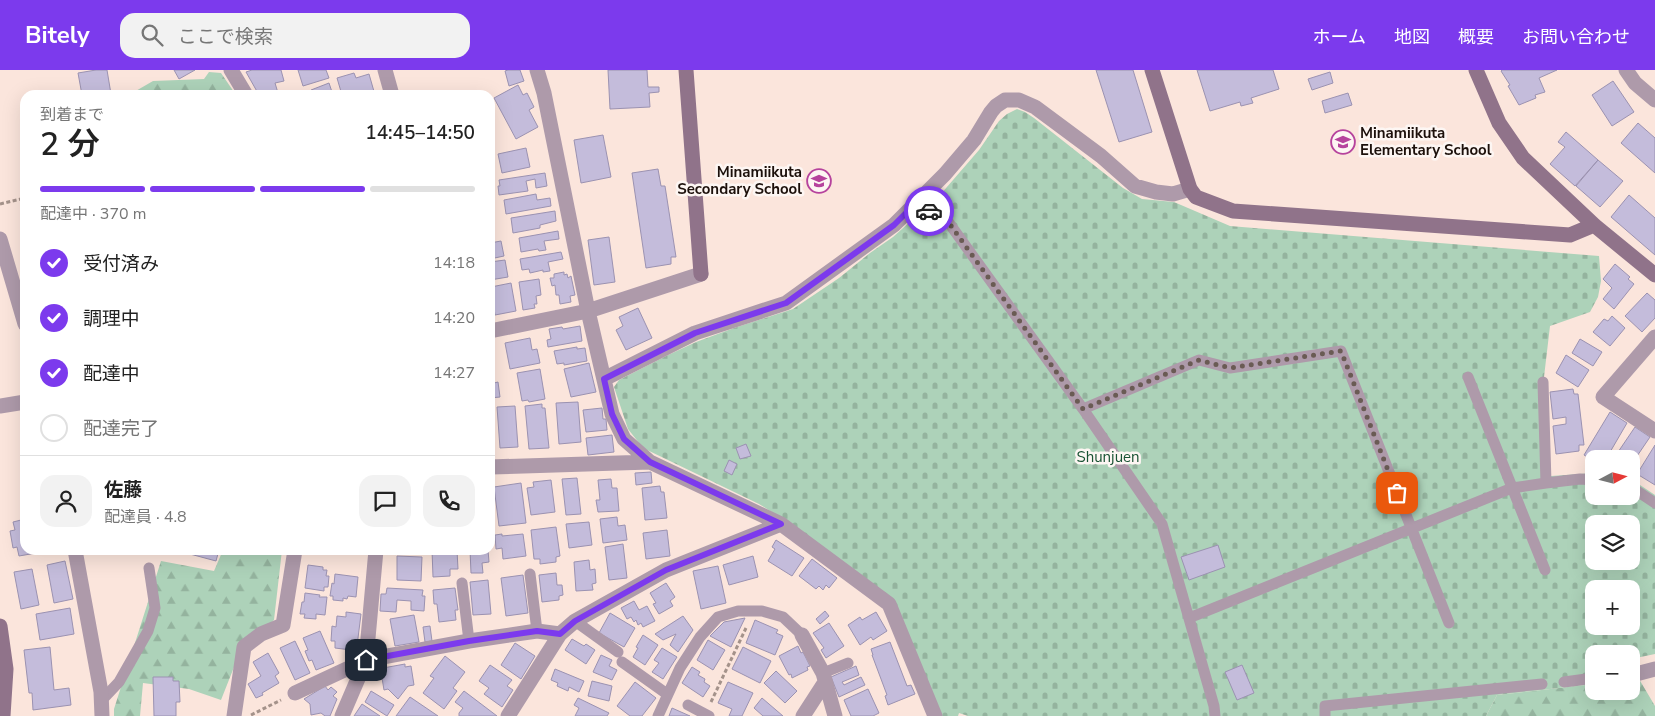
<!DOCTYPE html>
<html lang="ja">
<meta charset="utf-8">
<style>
:root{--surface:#fff;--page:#f2f2f2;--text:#222;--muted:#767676;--line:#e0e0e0;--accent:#7c3aed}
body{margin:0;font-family:"Nunito Sans","Noto Sans JP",sans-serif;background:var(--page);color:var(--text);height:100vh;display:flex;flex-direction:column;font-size:19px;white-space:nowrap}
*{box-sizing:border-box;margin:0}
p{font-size:16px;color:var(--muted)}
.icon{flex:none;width:28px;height:28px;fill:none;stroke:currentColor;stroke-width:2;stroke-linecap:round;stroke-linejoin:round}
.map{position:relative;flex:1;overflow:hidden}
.details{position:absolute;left:20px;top:20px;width:475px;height:465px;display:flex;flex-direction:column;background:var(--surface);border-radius:15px;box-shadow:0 5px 20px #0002}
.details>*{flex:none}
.needle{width:32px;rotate:83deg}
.buttons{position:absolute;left:1585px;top:380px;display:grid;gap:10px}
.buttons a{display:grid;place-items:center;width:55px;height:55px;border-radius:10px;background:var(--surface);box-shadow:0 5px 20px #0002;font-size:25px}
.pin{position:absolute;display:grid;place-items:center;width:42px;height:42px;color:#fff;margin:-21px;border-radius:10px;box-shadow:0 2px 8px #0006}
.courier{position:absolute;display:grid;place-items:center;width:50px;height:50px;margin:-25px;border:4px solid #7c3aed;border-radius:50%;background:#fff;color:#222;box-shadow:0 1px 6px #0007}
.head em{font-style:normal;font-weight:600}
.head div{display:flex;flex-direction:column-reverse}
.head{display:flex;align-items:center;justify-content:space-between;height:85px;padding:0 20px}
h1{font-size:32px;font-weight:600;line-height:38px}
.bar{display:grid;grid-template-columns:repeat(4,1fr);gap:8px 5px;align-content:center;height:60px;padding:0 20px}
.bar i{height:6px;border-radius:4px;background:var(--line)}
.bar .on{background:var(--accent)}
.bar p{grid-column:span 4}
.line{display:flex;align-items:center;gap:12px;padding:0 20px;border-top:1px solid var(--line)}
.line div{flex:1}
.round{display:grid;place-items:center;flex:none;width:52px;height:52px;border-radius:15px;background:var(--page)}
ol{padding:0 20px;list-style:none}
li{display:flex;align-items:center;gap:15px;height:55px}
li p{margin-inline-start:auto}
li .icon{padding:5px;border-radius:50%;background:var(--accent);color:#fff;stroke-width:4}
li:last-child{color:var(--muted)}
li i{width:28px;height:28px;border:2px solid var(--line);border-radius:50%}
header{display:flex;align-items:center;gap:30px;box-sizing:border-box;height:70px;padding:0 25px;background:var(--accent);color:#fff}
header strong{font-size:24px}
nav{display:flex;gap:28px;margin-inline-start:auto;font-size:18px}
.search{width:350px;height:45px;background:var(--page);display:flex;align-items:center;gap:12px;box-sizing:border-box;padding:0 18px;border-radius:15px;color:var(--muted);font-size:19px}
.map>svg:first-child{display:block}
</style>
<header>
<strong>Bitely</strong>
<div class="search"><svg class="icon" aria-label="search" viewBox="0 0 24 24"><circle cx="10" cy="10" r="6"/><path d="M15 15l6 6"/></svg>ここで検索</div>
<nav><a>ホーム</a><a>地図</a><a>概要</a><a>お問い合わせ</a></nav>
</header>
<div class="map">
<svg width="1655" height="646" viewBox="0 0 1655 646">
<defs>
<pattern id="forest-firs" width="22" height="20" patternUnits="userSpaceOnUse" patternTransform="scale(1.25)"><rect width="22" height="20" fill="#add2b9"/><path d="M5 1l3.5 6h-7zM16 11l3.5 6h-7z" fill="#94b39e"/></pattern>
<pattern id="cemetery-stones" width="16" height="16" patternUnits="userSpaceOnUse" patternTransform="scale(1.25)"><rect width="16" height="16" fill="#add2b9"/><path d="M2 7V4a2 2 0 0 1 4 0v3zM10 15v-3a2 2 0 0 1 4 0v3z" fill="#94b39e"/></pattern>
</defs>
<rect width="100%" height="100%" fill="#fbe5dc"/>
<path fill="url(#forest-firs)" d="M209,2L221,3L236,25H134V22L153,11L204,9Z
M223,480H282L274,550L242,577L221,630L189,619L143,613L140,646H114V639L161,491L214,501Z
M1639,609L1655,636V646H1486L1497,625L1594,614V621H1631V610Z"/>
<path fill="url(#cemetery-stones)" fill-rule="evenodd" d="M1017,39L1025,42L1034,48L1123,118L1142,129L1174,132L1230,156L1599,186L1601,211L1598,227L1590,242L1550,256L1544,307L1551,406L1594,403V426H1631V409L1655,425V584L1631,589V584H1594V614L1497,625L1486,646H968L959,643L958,646H942L894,533L788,452L759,434L643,378L628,359L614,317L619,310L666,286L696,272L734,258L793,239L839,208L870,183L893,167L940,125L979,80L999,51L1007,44ZM1594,454H1631V491H1594ZM1594,519H1631V556H1594Z"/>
<path fill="#c4bcdb" stroke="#9b92b1" d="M96,0H107L111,24L118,23V25H82L78,3Z
M174,0H195L179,9Z
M252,0H281L284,11L275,13L278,23L270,25H259L246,2Z
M298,0H326L329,8L303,16Z
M508,0H520L524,11L509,16L505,1Z
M608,0H647L648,17H659V22L649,23L650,37L610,39Z
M1096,0H1133L1152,62L1119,72Z
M1197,0H1273L1279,19L1251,28L1253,33L1241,36L1240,32L1210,41Z
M1502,0H1557L1539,8L1545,22L1535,25L1536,28L1519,35L1508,16L1510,15L1501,1Z
M1330,2L1333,13L1312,20L1308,9Z
M354,3L356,8L369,4L375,25H342L337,8Z
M1613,11L1634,42L1612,56L1592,25Z
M329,13L333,25H313L311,20Z
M518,15L523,25L527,23L534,37L529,40L538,57L516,69L494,28Z
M1348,23L1352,35L1325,43L1322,31Z
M1638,53L1655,68V103L1621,73Z
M1566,62L1598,90L1575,116L1550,94L1565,77L1558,72Z
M603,65L611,107L581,113L574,70Z
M526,78L530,97L502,103L498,84Z
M1598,90L1623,111L1600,137L1576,116Z
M658,99L661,116H665L676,187H671V194L646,198L632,103Z
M545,103L547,116L536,118L535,109L526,111L528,121L499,125L498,116H500L499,110Z
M536,124L537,130L550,128L551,136L506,144L504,130Z
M1629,125L1655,148V185L1611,147Z
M555,141L556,151L540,155V158L513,163L511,148Z
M558,161L559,169L544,171L546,180L539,181L538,179L521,182L519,168Z
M609,167L615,212L594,215L588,170Z
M501,171L504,186L490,189V173Z
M561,182L563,189L548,192L550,201L543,202V200L530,203L529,199L522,200L520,189Z
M505,190L508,207L490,210L491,200L490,192Z
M1615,194L1630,207L1628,209L1634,214L1614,239L1603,229L1612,218L1603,209Z
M564,202V205L567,204L568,208L571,206L575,225L570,226L571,232L560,234L559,225H556L555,215L552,216L550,208H554V204Z
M539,209L541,225L536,226L537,234H534L535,238L523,240L519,212Z
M511,213L516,241L495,245L491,217Z
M1647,223L1655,230V248L1642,262L1625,246Z
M638,238L652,268L626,280L616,260L623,256L619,247Z
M1612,246L1625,258L1610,276L1593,262L1604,249L1608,251Z
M580,256L582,271L548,277L547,270L551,269L549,259L562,257L563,259Z
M530,268L532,280L537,279L540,293L510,299L505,273Z
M1580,269L1602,282L1593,296L1572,283Z
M577,277V279L585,278L587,291L564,295V293L557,294L554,281Z
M1566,285L1589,300L1578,317L1556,303Z
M589,293L596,322L571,327L564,299Z
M540,299L545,329L529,332L528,330L522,331L517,303Z
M498,312L500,327L490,328V314Z
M1573,319L1574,324H1578L1584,375H1579V381L1556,384L1553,356L1566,354V347L1553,349L1550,322Z
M578,332L581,372L559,374L556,333Z
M542,334V338H545L549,378L529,379L525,336Z
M515,336L518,377L500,378L497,337Z
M602,338L603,349H606L607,360L586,362L583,340Z
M1610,342L1627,353L1606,389H1594V391L1584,385Z
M1635,357L1650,367L1631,395V389L1614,388Z
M612,365L614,382L588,385L586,368Z
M746,374L751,386L740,389L736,378Z
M1655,375V415L1637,404Z
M729,390L737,394L732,405L724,401Z
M651,402L652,413L636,415L635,403Z
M577,408L581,444L566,445L562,409Z
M611,409L612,418H617L619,441L598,442L596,430H600L598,410Z
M551,410L555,442L531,445L527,418L534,417L533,412Z
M521,413L526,453L499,456L494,417Z
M660,416L661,422H664L667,448L645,450L642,418Z
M617,447L618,456L625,455L627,470L603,473L600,449Z
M25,449V480H41L42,482L19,486L17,477L13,478L10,461L15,460L13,452Z
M589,452L592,475L569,478L566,454Z
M556,457L560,486L556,487V492L540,494V489H534L531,460Z
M667,460L670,486L646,489L643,463Z
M502,464V466L523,464L526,486L503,489L502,478L496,479L495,465Z
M776,470L804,488L792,506L768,491L775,479L772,477Z
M623,474L627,508L609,510L605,477Z
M1218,475L1225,497L1189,510L1181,487Z
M191,480H219L216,491L190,484Z
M432,480H457L458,499H450V506L433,507Z
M470,480H488L489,492L482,493L483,503H471Z
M397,486L422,487L421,511L397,510Z
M753,486L758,507L729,515L723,495Z
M812,489L837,508L829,518L826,515L823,520L819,516L816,519L799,506Z
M589,490L590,500L595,499L596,513L592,514L593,520L576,521L574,492Z
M65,491L73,529L54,533L47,495Z
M308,495L323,497V500H327L326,506H329L328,517H324V521L305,518Z
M718,496L726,533L701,539L693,501Z
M32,499L39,535L21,539L14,502Z
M556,503L557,515H562L563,525L559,526V530L542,532L539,505Z
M335,504L358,507L356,527L348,526L347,529L343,528V531L333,530V526H330L332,513L334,514Z
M523,505L528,543L506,546L501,508Z
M488,510L491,544L473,545L470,512Z
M666,513L675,527L670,531L673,536L659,544L653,534L656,533L650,523Z
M387,518L423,520L422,526H425L424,541L411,540V531L397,530L396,542L380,541L381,524H386Z
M455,518L458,540H455L456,550L439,552L437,534H434L433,520Z
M305,523L320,525L319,527H327L325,545L316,544V549L304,548L305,544H300L302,532H304Z
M634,531L639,540L647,536L655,551L643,557L641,553L638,555L636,550L634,552L631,547L627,549L621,538Z
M70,538L74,564L40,570L36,544Z
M825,541L829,546L820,554L816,549Z
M346,542L361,544L357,576L352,575L351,580L335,578V571H331L332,556L336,557L337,546L346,547Z
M876,542L887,561L873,570L871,567L860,575L848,555L860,547L862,550Z
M610,543L635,558L624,577L599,563Z
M414,545L419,572L395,576L390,549Z
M683,546L693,560L678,582L670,575L676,564L663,570L655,564Z
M745,548L731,577L710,566L724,552Z
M755,550L778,560L776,563L783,566L775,585L746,573Z
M829,553L844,576L826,588L821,580L824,578L813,563Z
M430,556L432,571L425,572L423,557Z
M320,561L334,593L316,600L312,590L309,591L305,581L308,580L303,568Z
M643,565L658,575L645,595L633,587L638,578L636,577Z
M572,569L584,576L586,574L595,580L586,594L565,580Z
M708,570L725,580L713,600L697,590Z
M295,571L310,603L295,610L280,578Z
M890,572L907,616L911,615L915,624L888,635L885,626L887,625L872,585H873L871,579Z
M515,573L535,586L521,609L501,595Z
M798,576L801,583L803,582L810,596L807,597L808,600L792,608L791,604L789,605L779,586Z
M50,577L54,620L69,618L71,635L33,640L32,623H29L24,580Z
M743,577L771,591L760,613L732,599Z
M662,578L677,587L663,609L652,602L659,593L654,590Z
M268,583L279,603L275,606L279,613L262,623L263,625L256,628L248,614L261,606L253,592Z
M601,585L612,590L609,596L617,600L612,610L593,602Z
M445,586L465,602L453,618L457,621L444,639L423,623L434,608L430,606Z
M405,594V597L411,596L414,615L408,616L398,629L388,619L384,620L381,602H384L383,598Z
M490,595L512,610L507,616L513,620L502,637L484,624L489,618L479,611Z
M1242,595L1254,623L1237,630L1225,602Z
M856,596L859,605L842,612L844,615L861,607L865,615L839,627L831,607Z
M692,597L700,602L698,605L705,609L704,612L710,616L703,627L682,613Z
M555,599L584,611L579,622L569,617L568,621L557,616L558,613L551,610Z
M776,601L797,621L785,633L764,613Z
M153,607H173V611H179L180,632H176V646H154Z
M592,611L612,616L609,631L588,626Z
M635,612L656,628L642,646H630L617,636Z
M728,612L753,623L742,646H729L732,639L718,633Z
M325,616L328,620L331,617L337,622L333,626L337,629L330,646H325L321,643L311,645L310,634L304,629Z
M868,619L879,643L873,646H851L844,630Z
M371,621L394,635L387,646L365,632Z
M464,621L497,646H459V643L463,638L455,632Z
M410,627L438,646H396Z
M578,628L609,643L607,646H575L579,638L574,635Z
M762,628L783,646H763L754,638Z
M362,634L380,646H354Z
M672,638L690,646H669Z"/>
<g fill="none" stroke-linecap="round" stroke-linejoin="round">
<path stroke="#a4928a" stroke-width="3" stroke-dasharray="4 2.5" stroke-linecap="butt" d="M0,134L25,128
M711,632L746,558
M251,645L281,630"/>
<path stroke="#ae9aaa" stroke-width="11" d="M916,133L949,153L1083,339L1162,454L1214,636L1215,646
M1468,307L1545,500
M1543,312L1546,413L1580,409L1594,410
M1083,339L1199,290L1230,298L1341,281L1449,553
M1631,417L1655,433
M530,504L537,561
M462,513L469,571
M1189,548L1512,418L1546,413
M575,551L618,582
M622,592L667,624
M823,603L848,593
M1564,612L1594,608
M101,631L119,612L148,561L155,538L149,498
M688,635L709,646
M658,646L680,598L700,567L718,547L738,541H762L783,547L802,565
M1325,646V636L1542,614"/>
<path stroke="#ae9aaa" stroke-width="15" d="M231,0L246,25
M385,0L392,25
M537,0L544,23L588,241L612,344L624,369L650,392L781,454L889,534L935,646
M1626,0L1635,13L1655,30
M0,169L25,254
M490,261L588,241L701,204
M1655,267L1603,327L1655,361
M604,309L695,263L786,233L894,155L945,104L974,70L991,42L996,36L1005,30H1019L1035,37L1101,86L1135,116L1156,122L1173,124L1190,119
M0,336L25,332
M490,397L650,392
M75,480L101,622L102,646
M802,565L823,603L835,646
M1636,604L1655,599
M295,623L366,590L469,571L537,561L560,564L575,551L666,500L781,454
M234,646L244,577L261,564L283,555L295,480
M342,646L366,590L376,480
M508,646L560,564
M803,646L825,612"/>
<path stroke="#90738a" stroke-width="15" d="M686,0L701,204
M1152,0L1190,119L1196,127L1233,141L1570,165L1594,155
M1476,0L1499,53L1523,88L1594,155L1655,205
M0,556L6,599L3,646"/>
</g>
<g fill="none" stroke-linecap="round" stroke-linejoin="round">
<path stroke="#6a5b54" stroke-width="5" stroke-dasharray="0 9" d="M929,141L949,153L1083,339L1199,290L1230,298L1341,281L1397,423"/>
<path stroke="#7c3aed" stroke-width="6" d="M366,590L469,571L537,561L560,564L575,551L666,500L781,454L650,392L624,369L612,344L604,309L695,263L786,233L894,155L916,133L929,141"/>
</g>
<defs>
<g id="school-ring" transform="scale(1.25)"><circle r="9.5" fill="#fdf6f3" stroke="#b6439d" stroke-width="1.5"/><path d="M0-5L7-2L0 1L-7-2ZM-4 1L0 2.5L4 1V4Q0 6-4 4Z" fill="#b6439d"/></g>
</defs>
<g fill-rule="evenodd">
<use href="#school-ring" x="1343" y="72"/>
<use href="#school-ring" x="819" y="111"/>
</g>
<g text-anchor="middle" stroke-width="5" stroke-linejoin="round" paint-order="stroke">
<g font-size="15" font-weight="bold" fill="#1c100b" stroke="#fdf6f3" text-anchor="start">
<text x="1360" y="68">Minamiikuta<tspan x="1360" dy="17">Elementary School</tspan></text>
<text x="802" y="107" text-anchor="end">Minamiikuta<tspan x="802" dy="17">Secondary School</tspan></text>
</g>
<g font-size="15" fill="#185232" stroke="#fdf6f3">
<text x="1108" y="392">Shunjuen</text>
</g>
</g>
</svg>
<div class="buttons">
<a><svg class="needle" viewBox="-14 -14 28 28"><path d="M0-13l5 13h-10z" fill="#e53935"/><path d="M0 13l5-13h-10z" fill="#767676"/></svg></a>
<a><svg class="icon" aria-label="layers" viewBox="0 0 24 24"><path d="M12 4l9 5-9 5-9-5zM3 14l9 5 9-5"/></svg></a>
<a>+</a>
<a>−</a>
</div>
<div class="pin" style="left:1397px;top:423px;background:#ea580c"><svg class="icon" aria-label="bag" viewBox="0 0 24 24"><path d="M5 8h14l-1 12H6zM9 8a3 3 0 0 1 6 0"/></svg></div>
<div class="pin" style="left:366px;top:590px;background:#1f2937"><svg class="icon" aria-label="home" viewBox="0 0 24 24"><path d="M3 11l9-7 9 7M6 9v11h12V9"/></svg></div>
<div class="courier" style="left:929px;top:141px"><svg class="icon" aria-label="car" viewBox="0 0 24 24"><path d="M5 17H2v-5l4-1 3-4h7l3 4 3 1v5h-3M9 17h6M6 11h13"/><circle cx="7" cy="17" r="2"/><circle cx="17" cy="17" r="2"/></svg></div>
<section class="details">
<div class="head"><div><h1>2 分</h1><p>到着まで</p></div><em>14:45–14:50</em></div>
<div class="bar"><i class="on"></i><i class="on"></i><i class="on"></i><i></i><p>配達中 · 370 m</p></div>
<ol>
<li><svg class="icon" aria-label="check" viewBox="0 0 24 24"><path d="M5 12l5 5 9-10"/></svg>受付済み<p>14:18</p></li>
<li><svg class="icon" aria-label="check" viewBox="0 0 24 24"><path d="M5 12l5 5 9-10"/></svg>調理中<p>14:20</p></li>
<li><svg class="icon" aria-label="check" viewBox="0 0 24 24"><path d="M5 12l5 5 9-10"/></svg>配達中<p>14:27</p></li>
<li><i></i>配達完了</li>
</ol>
<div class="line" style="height:90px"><a class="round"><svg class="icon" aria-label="person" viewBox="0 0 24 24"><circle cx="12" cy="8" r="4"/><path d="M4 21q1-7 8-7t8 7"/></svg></a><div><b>佐藤</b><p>配達員 · 4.8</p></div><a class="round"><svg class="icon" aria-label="chat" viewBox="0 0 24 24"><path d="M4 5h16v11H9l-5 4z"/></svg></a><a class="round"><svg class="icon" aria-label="phone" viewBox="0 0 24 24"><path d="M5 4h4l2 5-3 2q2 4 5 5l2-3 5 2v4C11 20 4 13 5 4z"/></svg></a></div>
</section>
</div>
